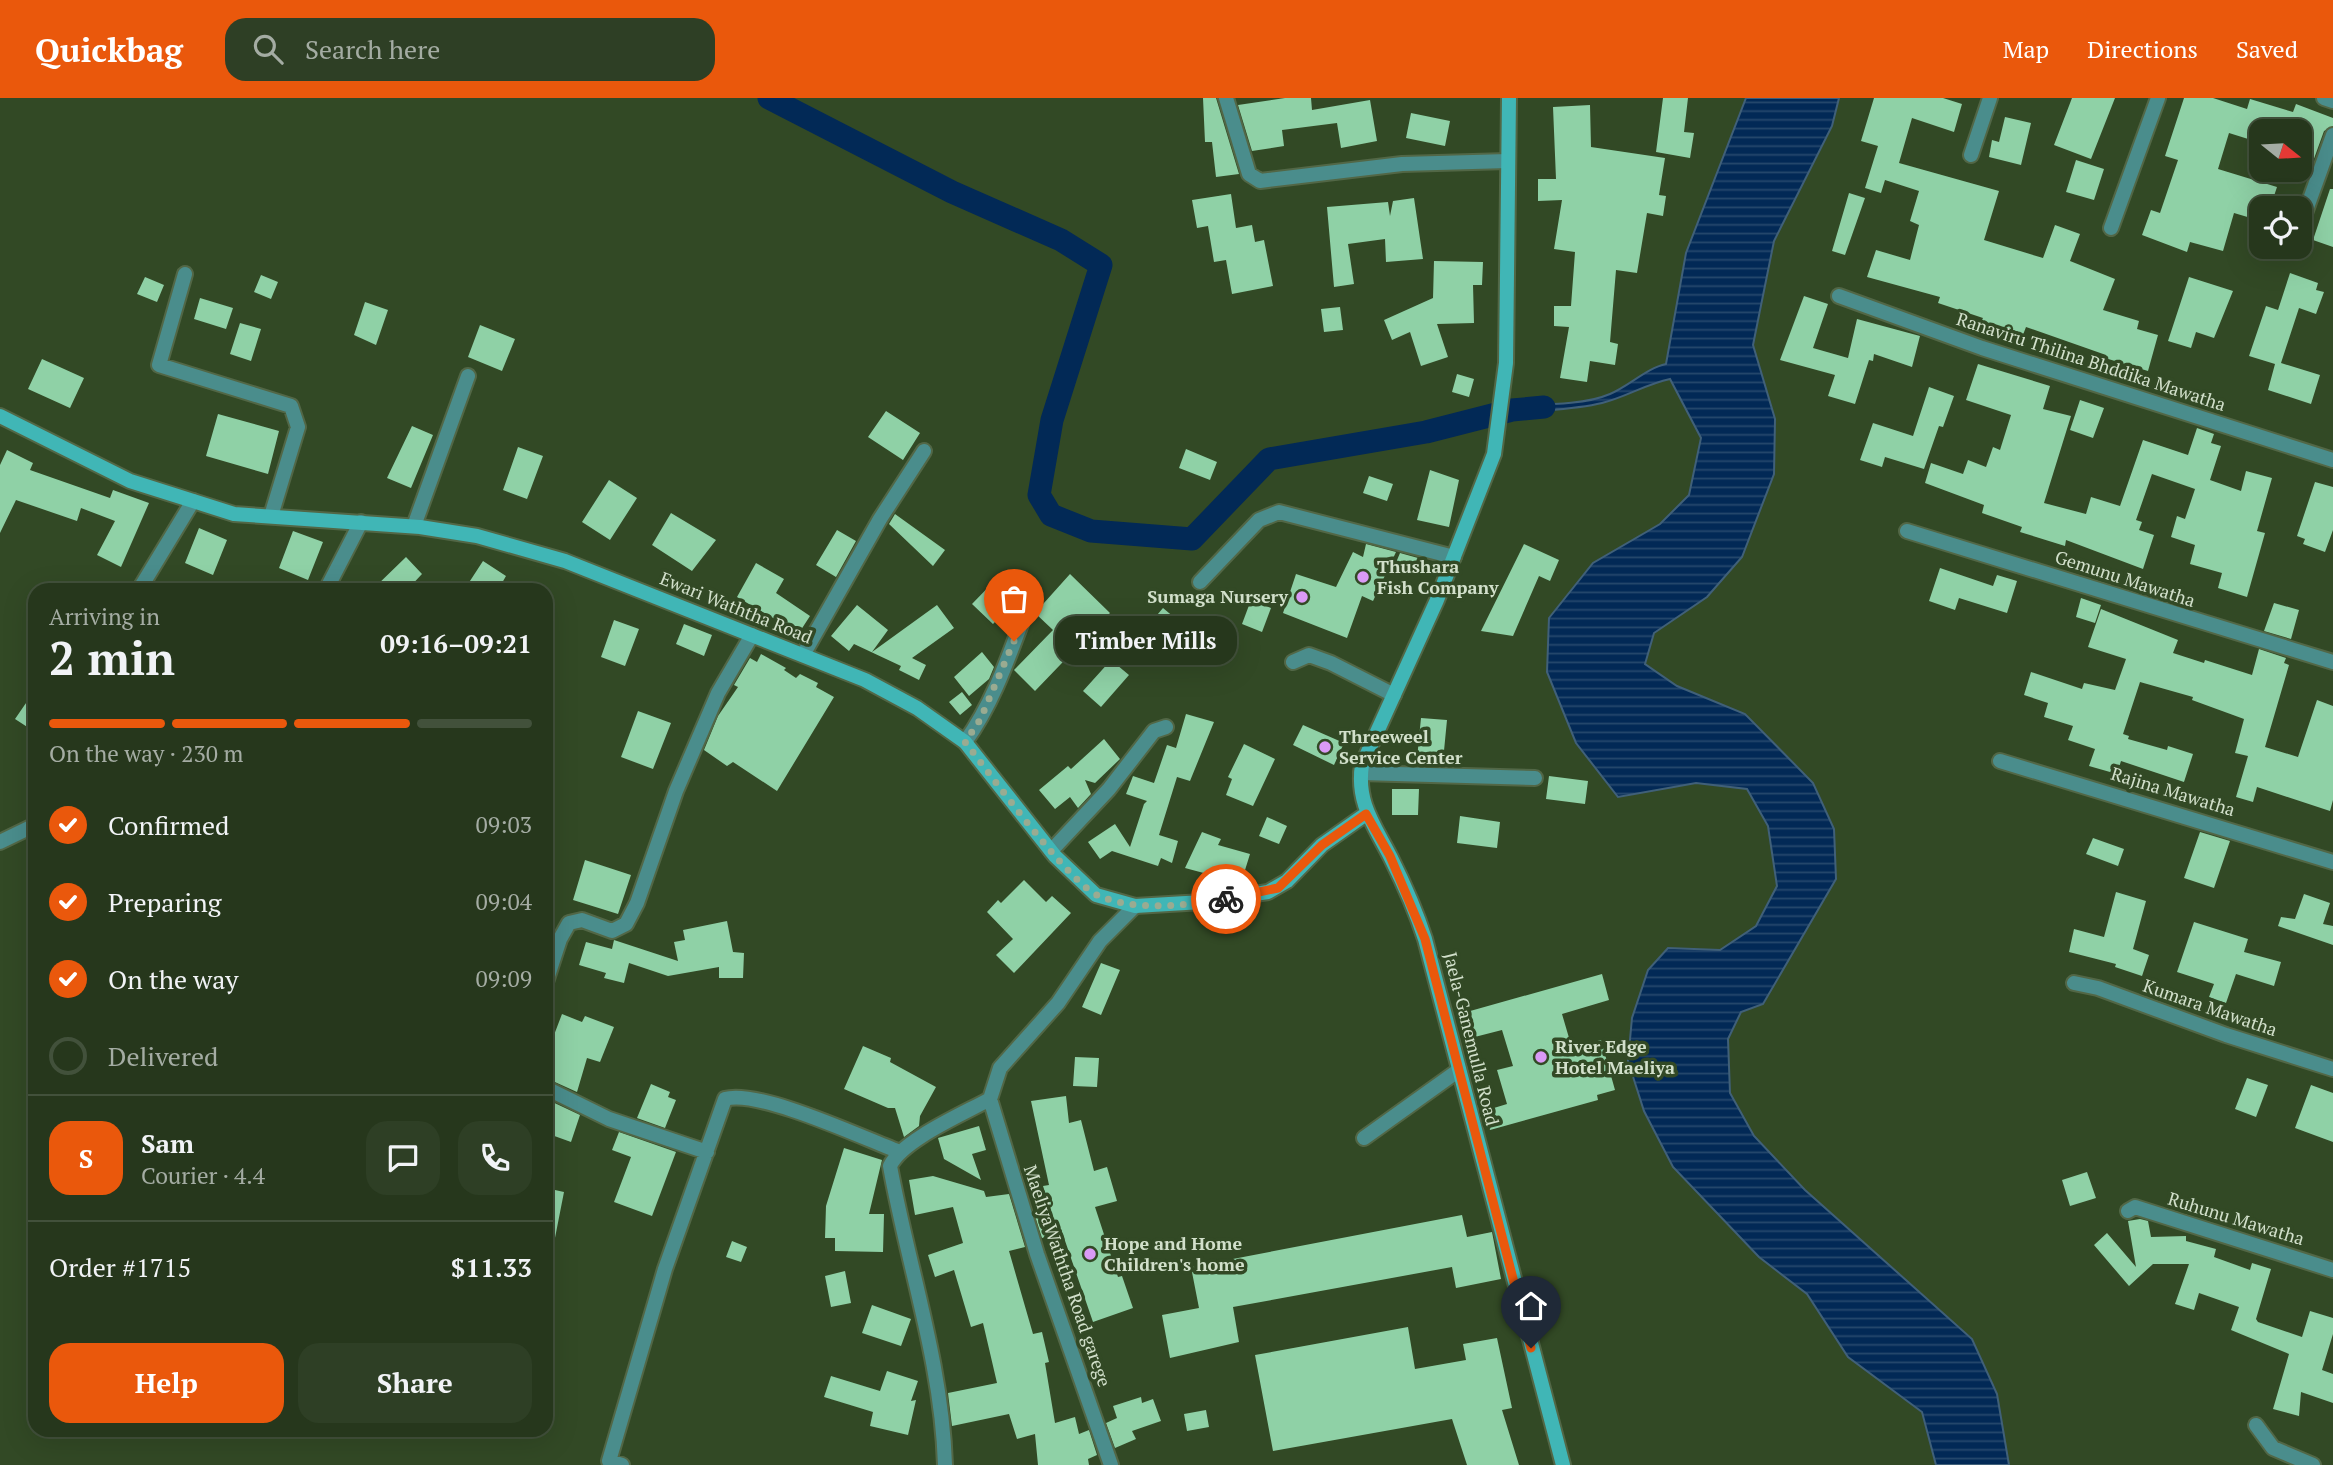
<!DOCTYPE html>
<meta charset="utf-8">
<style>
:root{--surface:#26371c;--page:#2e3f25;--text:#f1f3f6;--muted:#a4aca3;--line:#42513b;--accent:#ea580c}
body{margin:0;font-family:"PT Serif",serif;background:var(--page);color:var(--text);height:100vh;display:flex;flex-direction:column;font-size:26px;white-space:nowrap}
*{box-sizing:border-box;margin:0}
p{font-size:23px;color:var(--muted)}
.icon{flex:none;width:38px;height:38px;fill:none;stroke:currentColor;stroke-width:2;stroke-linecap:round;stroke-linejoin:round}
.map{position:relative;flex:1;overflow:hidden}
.side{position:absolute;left:28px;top:485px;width:525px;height:854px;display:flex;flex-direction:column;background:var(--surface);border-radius:21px;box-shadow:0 7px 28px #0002,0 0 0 2px var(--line)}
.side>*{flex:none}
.needle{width:46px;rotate:108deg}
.tools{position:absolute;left:2249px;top:21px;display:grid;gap:14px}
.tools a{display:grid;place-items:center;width:63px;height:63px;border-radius:14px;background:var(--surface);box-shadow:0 7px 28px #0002,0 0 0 2px var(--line);font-size:35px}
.pin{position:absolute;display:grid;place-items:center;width:60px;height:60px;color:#fff;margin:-72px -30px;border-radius:50% 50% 50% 0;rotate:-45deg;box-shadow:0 0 7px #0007}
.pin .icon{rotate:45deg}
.courier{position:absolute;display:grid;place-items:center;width:70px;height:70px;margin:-35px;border:5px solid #ea580c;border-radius:50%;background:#fff;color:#222;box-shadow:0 2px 9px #0007}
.bubble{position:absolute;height:49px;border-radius:21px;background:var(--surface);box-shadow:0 7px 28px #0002,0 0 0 2px var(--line);font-size:23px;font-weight:700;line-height:49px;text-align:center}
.summary em{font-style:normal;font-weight:700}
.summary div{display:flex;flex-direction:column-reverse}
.summary{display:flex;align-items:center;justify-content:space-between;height:119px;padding:0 21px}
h1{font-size:46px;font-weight:700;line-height:52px}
.bar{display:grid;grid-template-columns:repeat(4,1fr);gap:10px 7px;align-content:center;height:84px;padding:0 21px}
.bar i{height:9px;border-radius:5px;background:var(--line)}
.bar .current{background:var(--accent)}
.bar p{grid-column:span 4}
.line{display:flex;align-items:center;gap:18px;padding:0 21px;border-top:2px solid var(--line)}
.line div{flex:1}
.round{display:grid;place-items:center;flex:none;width:74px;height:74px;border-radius:21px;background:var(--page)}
ol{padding:0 21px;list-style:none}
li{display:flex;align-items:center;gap:21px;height:77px}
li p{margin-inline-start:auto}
li .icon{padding:7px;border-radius:50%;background:var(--accent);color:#fff;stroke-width:4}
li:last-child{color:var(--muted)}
li i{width:38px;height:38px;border:4px solid var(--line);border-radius:50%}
.button{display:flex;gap:14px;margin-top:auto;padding:14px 21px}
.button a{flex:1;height:80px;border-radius:21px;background:var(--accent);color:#fff;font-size:28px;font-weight:700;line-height:80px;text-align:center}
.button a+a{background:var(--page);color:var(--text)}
header{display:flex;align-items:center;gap:42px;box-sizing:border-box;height:98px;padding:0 35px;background:var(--accent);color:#fff}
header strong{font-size:33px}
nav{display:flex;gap:38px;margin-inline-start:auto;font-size:24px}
.search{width:490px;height:63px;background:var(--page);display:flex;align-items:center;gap:18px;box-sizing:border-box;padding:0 24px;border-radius:21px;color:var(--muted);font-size:26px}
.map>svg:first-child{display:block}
</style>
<header>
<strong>Quickbag</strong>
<div class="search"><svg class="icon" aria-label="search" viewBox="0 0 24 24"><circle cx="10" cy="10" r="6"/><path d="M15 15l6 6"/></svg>Search here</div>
<nav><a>Map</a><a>Directions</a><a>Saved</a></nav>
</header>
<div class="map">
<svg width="2333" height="1367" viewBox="0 0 2333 1367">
<defs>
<pattern id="water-rules" width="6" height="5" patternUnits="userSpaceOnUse" patternTransform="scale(1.75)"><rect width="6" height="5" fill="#022956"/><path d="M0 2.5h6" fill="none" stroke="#26486d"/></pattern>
</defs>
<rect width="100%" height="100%" fill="#324925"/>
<path fill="url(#water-rules)" stroke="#406079" stroke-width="2" d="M1746,0H1839L1832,28L1774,143L1753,247L1775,321L1774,376L1742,459L1707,499L1654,535L1645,566L1677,588L1745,616L1813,685L1834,731L1836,781L1763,906L1741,914L1728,941L1730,995L1754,1038L1805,1092L1972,1241L1997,1296L2009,1367H1936L1922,1314L1848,1259L1807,1196L1759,1159L1673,1069L1644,1013L1628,963L1632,920L1648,872L1668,850L1720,852L1756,828L1777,788L1768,728L1747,691L1696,685L1618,699L1576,645L1547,574L1549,520L1593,465L1660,426L1689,397L1701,340L1670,281C1646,286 1626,299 1602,305C1573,312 1542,312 1513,316L1512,307C1542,306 1582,308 1610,296C1629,288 1647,270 1666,266L1686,155Z"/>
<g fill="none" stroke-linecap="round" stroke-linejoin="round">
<path stroke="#022956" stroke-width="23" d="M769,0L952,94L1061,142L1101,167L1052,322L1039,397L1051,417L1091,433L1192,441L1269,361L1426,334L1512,312L1544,309"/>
</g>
<path fill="#8fd1a6" d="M1203,0H1216L1239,76L1216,79L1212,44H1205Z
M1285,0H1311L1312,12L1370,2L1377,43L1341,50L1337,25L1282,32L1284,48L1252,53L1238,7Z
M1663,0H1688L1684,34L1694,35L1690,60L1656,54Z
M1874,0H1943L1962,6L1954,34L1912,20L1899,65L1999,93L1984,142L2043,160L2055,127L2080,136L2070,163L2115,181L2103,212L2139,223L2137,231L2158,237L2148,273L2105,260L2106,257L2026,229L2021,242L1980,226L1983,220L1938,205L1940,199L1867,179L1876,152L1910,162L1919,127L1910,123L1919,93L1885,82L1881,95L1865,90L1878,48L1861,43Z
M2072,0H2115L2091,61L2054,47Z
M2184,0H2213L2247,11L2250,1L2293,14L2296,6L2333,20V28L2324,33L2311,69L2300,65V33H2261V45L2229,35L2218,71L2277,89L2270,110H2261V123L2234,115L2223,153L2190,144L2187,154L2142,137L2151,112L2160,115L2178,62L2165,58Z
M1590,7L1591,49L1665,60L1659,97L1666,98L1663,118L1647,115L1637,175L1616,172L1610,244L1618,246L1615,267L1590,263L1587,284L1560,280L1569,229L1554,228V208H1571L1575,154L1554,151L1562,102L1538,103V81H1556L1553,9Z
M1411,15L1450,23L1445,48L1406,40Z
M2005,19L2031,25L2021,67L1989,59L1992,42L1999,44Z
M2076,62L2104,71L2094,102L2066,94Z
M2330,91H2333V149L2313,142Z
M1849,95L1865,100L1845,157L1832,153Z
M1231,96L1236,130L1252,127L1255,144L1264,142L1273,188L1232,196L1226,162L1214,164L1208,128L1197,130L1192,102Z
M1414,100L1423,161L1386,164L1385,141L1348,146L1354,186L1334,189L1327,109L1388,104L1390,118L1393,103Z
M1434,163L1483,164L1482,187H1473L1474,225L1437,226L1448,259L1421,268L1410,234L1392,242L1384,222L1433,200Z
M2290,175L2318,185L2316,192L2324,194L2316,216L2299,210L2281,265L2320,277L2311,306L2268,292L2275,266L2249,258L2266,208L2278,212Z
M261,177L278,184L271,201L254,194Z
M145,179L164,187L157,204L137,196Z
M2189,179L2233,193L2214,240L2196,234L2191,250L2168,243Z
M1804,198L1828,206L1813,250L1848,260L1857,221L1920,238L1912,269L1874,256L1873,263L1869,262L1855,306L1828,298L1835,277L1780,262Z
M200,200L233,210L226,231L194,221Z
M365,204L388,212L376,247L354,237Z
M1340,209L1343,232L1324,234L1321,211Z
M240,225L261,231L251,263L230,256Z
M480,227L515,241L502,273L468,259Z
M42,261L84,280L70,310L28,291Z
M1978,266L2050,288L2043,311L2071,318L2044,405L2086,416L2091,399L2120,408L2143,342L2188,357L2197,330L2214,336L2211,345L2221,348L2210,382L2241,393L2246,373L2272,380L2257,433L2265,435L2247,499L2218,490L2222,475L2190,466L2195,447L2171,439L2177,418L2185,421L2195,391L2152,376L2136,422L2142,424L2139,432L2154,437L2143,471L2066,442L2065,448L2020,434L2022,429L1982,415L1984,407L1925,385L1931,365L1963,376L1968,362L1986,369L1993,349L2000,352L2011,317L1966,302Z
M1457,276L1474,281L1469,299L1452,294Z
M1929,289L1954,298L1943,329L1939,328L1924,371L1885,359L1882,369L1860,362L1873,325L1913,338Z
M2080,302L2104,310L2093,340L2070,332Z
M886,313L920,335L903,362L868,339Z
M218,316L279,333L268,376L206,358Z
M412,328L433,337L411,390L387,380Z
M518,349L543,358L527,401L503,392Z
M1186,351L1217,364L1210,382L1179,370Z
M7,352L33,365L30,372L110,400L113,392L149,405L121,469L97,457L115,423L81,410L77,423L16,402L0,435V367Z
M1430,372L1459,382L1449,429L1417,422Z
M1369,378L1393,386L1387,403L1363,395Z
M609,382L637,400L610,442L582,424Z
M2315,384L2333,389V432L2325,454L2303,446L2305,441L2297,438Z
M671,415L716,442L692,473L652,447Z
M895,416L945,452L933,468L889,426Z
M199,430L227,442L213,477L185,465Z
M837,432L856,443L836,479L816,467Z
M293,433L323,444L308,482L279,470Z
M1366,446L1396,454L1373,503L1362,498L1347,540L1283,515L1296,476L1336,489L1353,454L1363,459Z
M1524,446L1559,462L1550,483L1539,478L1513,538L1481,533Z
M1400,455L1418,460L1413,474L1395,467Z
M406,459L422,476L407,492H372Z
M483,463L506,478L498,492H477L468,486Z
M756,465L784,481L776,495L810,518L797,538L780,524L737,499Z
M1940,470L1993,488L1997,477L2017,483L2007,515L1959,500L1955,512L1929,503Z
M1002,475L1023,495L993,526L972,506Z
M1070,476L1110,515L1035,593L1014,572L1053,532L1035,515Z
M2081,500L2101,507L2095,525L2076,519Z
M1251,502L1271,510L1262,534L1242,526Z
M2274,505L2299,512L2291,541L2264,533Z
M857,507L888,532L872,554L937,507L954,530L912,560L926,567L919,582L899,572L901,568L854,546L849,553L831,538Z
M1163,510L1175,520L1159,540L1146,530Z
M2101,511L2178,542L2173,555L2204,565L2205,562L2252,577L2259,551L2286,560L2284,565L2289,567L2265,649L2298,659L2317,602L2333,608V702L2330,713L2257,689L2253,704L2236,699L2248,658L2235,655L2244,621L2192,602L2193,599L2140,584L2123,636L2129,638L2128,641L2167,652L2168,648L2193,656L2184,684L2121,663L2117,676L2089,668L2095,651L2068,642L2073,628L2044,619L2048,605L2024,597L2031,574L2082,591L2084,585L2115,592L2126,561L2088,549Z
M614,522L639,531L625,568L601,559Z
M684,526L712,537L704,558L676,546Z
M982,554L994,569L989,581L969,598L954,579Z
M761,556L786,570L784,572L796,580L800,576L818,585L816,589L834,599L777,693L733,664L727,668L704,652L718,618L738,589L734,587L750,560L757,564Z
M1111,562L1129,577L1101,609L1083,593Z
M35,592V634L15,621Z
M962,594L972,607L960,617L949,604Z
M638,613L671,625L653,671L621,659Z
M1186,616L1214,624L1190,683L1177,679L1159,737L1178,743L1172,765L1161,760L1158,768L1112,753L1100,761L1088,744L1115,726L1130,749L1144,706L1147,703L1126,696L1133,678L1154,685L1167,647L1176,650Z
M1421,620L1447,622L1443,663L1417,661Z
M1303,627L1344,645L1334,667L1293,647Z
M1104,641L1120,661L1095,685L1085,682L1091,696L1078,710L1070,699L1055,711L1039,692L1068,668L1071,671Z
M1244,646L1275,661L1253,708L1226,697L1232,681L1228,679Z
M1549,678L1588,683L1585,706L1546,701Z
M1392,691H1419L1418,717H1392Z
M1460,718L1500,724L1497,750L1457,745Z
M1267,719L1287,728L1279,746L1259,738Z
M1202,734L1221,741L1218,747L1250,756L1241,785L1185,770Z
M2200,734L2230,743L2214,790L2184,780Z
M2093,740L2124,751L2118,768L2086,756Z
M585,762L631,777L618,816L573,802Z
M1024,782L1046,804L1052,798L1071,815L1014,875L996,857L1013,841L987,814L998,802L1001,805Z
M2116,794L2146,803L2133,851L2149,857L2142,878L2115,869L2116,866L2069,854L2074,831L2104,839Z
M2304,796L2330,805L2323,826L2333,828V847L2278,828L2281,819L2295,821Z
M727,823L733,854L744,855L743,880H719V869L668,878L629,865L624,885L604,880L606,875L579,867L586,844L612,851L614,842L678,863L674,844L685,842L683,832Z
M2194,824L2248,841L2244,854L2281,864L2274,888L2236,876L2226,905L2209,899L2214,886L2177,874Z
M1101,865L1120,872L1101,917L1082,909Z
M1602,876L1609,902L1562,916L1572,950L1601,942L1615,992L1597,997L1598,1002L1490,1032L1484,1013L1507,1006L1497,972L1513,968L1502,932L1463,942L1456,917Z
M562,916L582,924L585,918L614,929L600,964L587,960L577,994L546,980V958Z
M863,948L891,960L890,964L936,989L920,1018L919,1028L904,1039L895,1010H888L844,991Z
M1075,959L1099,960L1097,989L1073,988Z
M2247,980L2268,987L2256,1019L2235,1011Z
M651,986L670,994L668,999L676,1002L665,1030L637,1020Z
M2311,987L2333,995V1044L2295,1030Z
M1066,998L1069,1025L1081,1022L1094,1073L1107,1069L1117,1103L1095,1109L1118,1179L1122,1178L1133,1210L1093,1224L1062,1134L1042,1140L1034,1115L1050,1110L1043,1088L1049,1087L1031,1003Z
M546,1001L580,1017L571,1044L546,1035Z
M979,1028L986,1052L972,1056L981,1082L944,1061L938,1040Z
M619,1034L676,1054L652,1118L614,1104L631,1059L612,1052Z
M844,1050L882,1062L869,1116H884L883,1154L835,1153V1140H825L826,1108Z
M2087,1074L2096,1100L2070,1108L2062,1082Z
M933,1078L984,1093L986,1099L1009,1096L1025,1149L1009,1153L1033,1236L1042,1234L1049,1264L1045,1265L1055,1325L1075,1319L1079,1336L1089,1332L1097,1357L1088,1361L1089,1367H1038L1035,1336L1017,1341L1009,1316L952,1328L948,1295L997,1285L983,1225L971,1229L954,1172L935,1179L928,1157L963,1145L953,1109L915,1117L909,1082Z
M546,1090L564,1094L554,1145L546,1144Z
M1462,1117L1467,1139L1492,1134L1501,1181L1456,1190L1452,1169L1233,1209L1239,1244L1170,1260L1162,1217L1199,1210L1191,1169Z
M2140,1121L2148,1123L2151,1139L2186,1138V1143L2216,1151L2214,1159L2250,1172L2252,1165L2271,1171L2256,1221L2258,1224L2302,1239L2310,1213L2333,1220V1236L2322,1272L2333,1276V1305L2301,1294L2299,1318L2273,1311L2289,1256L2231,1232L2239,1209L2199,1195L2194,1212L2175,1206L2189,1166H2153L2129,1188L2094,1147L2107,1135L2136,1169L2128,1123Z
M732,1143L747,1149L741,1164L726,1159Z
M845,1173L851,1205L831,1209L825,1178Z
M872,1207L911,1221L901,1248L862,1235Z
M1408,1229L1415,1271L1466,1262L1463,1246L1497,1240L1512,1310L1502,1312L1519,1367H1467L1452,1321L1273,1353L1255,1257Z
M887,1273L918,1283L911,1303L916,1302L908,1337L870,1328L873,1314L824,1299L831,1278L880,1293Z
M1141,1299L1142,1305L1153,1301L1161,1323L1132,1333L1136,1341L1115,1350L1106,1325L1117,1320L1113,1308Z
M1206,1312L1209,1329L1187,1333L1184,1316Z"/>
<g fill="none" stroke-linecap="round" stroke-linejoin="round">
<g stroke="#526746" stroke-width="18">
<path id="street" d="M1226,0L1249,76L1260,83L1402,66L1508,63
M2324,0L2333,3
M1971,57L1990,0
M2300,129L2333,37
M2111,130L2158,0
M185,176L159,267L291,308L298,329L271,418
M1839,198L1982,250L2333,362
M414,428L468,278
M1907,433L2333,564
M1200,484L1259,422L1279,414L1454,459
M139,492L193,403
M326,492L361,424
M803,557L880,421L924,353
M1293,564L1309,557L1331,565L1394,597
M965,644C996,601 1011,551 1030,502
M2000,663L2333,764
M1361,675L1535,680
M0,744L35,727
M1051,753L1109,691L1154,633L1166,629
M546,884L560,841L569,825L582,822L612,833L626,826L637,805L676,693L718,595L752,537
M2074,885L2098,890L2226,937L2333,971
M546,990L609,1021L707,1054
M990,1001L1037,1156L1111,1367
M1364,1040L1459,972
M2128,1113L2135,1109L2333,1172
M2256,1327L2273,1350L2313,1367
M622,1367L609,1363L665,1171L725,1001C759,991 863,1040 900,1054
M945,1367C942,1265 908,1168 890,1068C902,1042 963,1016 990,1001L1000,970L1058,905L1100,843L1135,808"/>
</g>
<g stroke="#526746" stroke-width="18">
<path id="secondary" d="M1509,0L1506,265L1494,356L1437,502L1362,667C1356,705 1375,728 1391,760C1404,786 1416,813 1425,841L1563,1367
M0,318L130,383L234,416L420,429L477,438L565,463L865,582L917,610L965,644L1055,758L1096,797L1135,808L1203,804L1268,794L1287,783L1322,747L1366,716"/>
</g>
<use href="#street" stroke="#4a8d8c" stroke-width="14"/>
<use href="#secondary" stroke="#40b6b6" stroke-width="14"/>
</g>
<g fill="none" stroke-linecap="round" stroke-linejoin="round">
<path stroke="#9aab91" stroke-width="7" stroke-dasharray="0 12.6" d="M1014,543L980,622L965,644C989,674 1069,786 1099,798C1138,814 1185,807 1226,801"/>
<path stroke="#ea580c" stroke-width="9" d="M1226,801L1278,790L1322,747L1366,716L1390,758L1425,841L1531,1250"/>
</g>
<g fill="#da9af6" stroke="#324925" stroke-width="2.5">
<circle cx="1363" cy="479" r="7"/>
<circle cx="1302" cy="499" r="7"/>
<circle cx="1325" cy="649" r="7"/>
<circle cx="1541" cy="959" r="7"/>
<circle cx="1090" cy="1156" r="7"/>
</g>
<g text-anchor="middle" stroke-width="7" stroke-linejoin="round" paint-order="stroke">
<g font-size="18" fill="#d2e0cb" stroke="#324925">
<text transform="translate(2091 264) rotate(18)" y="6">Ranaviru Thilina Bhddika Mawatha</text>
<text transform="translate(2125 481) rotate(18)" y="6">Gemunu Mawatha</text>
<text transform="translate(736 510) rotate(22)" y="6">Ewari Waththa Road</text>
<text transform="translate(2173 694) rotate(17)" y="6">Rajina Mawatha</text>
<text transform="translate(2210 910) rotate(19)" y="6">Kumara Mawatha</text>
<text transform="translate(1471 941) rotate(76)" y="6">Jaela-Ganemulla Road</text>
<text transform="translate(2236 1121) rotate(17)" y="6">Ruhunu Mawatha</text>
<text transform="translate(1067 1178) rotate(71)" y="6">MaeliyaWaththa Road garege</text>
</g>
<g font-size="18" font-weight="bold" fill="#d2e0cb" stroke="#324925" text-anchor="start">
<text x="1377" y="475">Thushara<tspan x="1377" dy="21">Fish Company</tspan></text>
<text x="1288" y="505" text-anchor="end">Sumaga Nursery</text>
<text x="1339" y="645">Threeweel<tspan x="1339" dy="21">Service Center</tspan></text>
<text x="1555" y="955">River Edge<tspan x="1555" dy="21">Hotel Maeliya</tspan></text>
<text x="1104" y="1152">Hope and Home<tspan x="1104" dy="21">Children's home</tspan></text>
</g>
</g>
</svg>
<div class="tools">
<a><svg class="needle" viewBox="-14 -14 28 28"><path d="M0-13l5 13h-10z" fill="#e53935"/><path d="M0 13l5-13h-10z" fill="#a4aca3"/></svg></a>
<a><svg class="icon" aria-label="locate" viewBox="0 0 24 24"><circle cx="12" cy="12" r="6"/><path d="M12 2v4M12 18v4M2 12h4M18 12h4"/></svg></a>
</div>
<div class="pin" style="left:1014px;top:543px;background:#ea580c"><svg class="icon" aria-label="bag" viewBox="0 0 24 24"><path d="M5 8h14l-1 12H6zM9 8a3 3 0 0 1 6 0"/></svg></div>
<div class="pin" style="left:1531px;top:1250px;background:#1f2937"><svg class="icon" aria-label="home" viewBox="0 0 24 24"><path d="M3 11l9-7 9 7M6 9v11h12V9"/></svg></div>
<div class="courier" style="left:1226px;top:801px"><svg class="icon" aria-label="bike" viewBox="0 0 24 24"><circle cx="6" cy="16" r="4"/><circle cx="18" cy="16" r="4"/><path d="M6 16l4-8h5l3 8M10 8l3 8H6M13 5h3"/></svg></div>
<div class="bubble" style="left:1055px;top:518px;width:182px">Timber Mills</div>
<section class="side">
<div class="summary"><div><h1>2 min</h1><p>Arriving in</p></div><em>09:16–09:21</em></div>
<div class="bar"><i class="current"></i><i class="current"></i><i class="current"></i><i></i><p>On the way · 230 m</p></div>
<ol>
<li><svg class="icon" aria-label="check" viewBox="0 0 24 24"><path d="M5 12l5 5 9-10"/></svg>Confirmed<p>09:03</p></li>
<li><svg class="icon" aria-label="check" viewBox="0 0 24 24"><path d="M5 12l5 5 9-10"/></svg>Preparing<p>09:04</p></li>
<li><svg class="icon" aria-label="check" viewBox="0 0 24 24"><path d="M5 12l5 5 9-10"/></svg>On the way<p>09:09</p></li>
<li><i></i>Delivered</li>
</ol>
<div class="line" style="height:126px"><b class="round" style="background:var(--accent);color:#fff">S</b><div><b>Sam</b><p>Courier · 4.4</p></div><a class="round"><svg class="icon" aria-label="chat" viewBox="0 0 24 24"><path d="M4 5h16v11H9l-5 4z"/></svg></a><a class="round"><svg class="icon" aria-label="phone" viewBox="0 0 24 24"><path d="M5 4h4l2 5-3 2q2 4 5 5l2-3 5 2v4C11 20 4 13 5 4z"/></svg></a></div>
<div class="line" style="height:91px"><div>Order #1715</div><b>$11.33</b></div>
<div class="button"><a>Help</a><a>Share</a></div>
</section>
</div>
